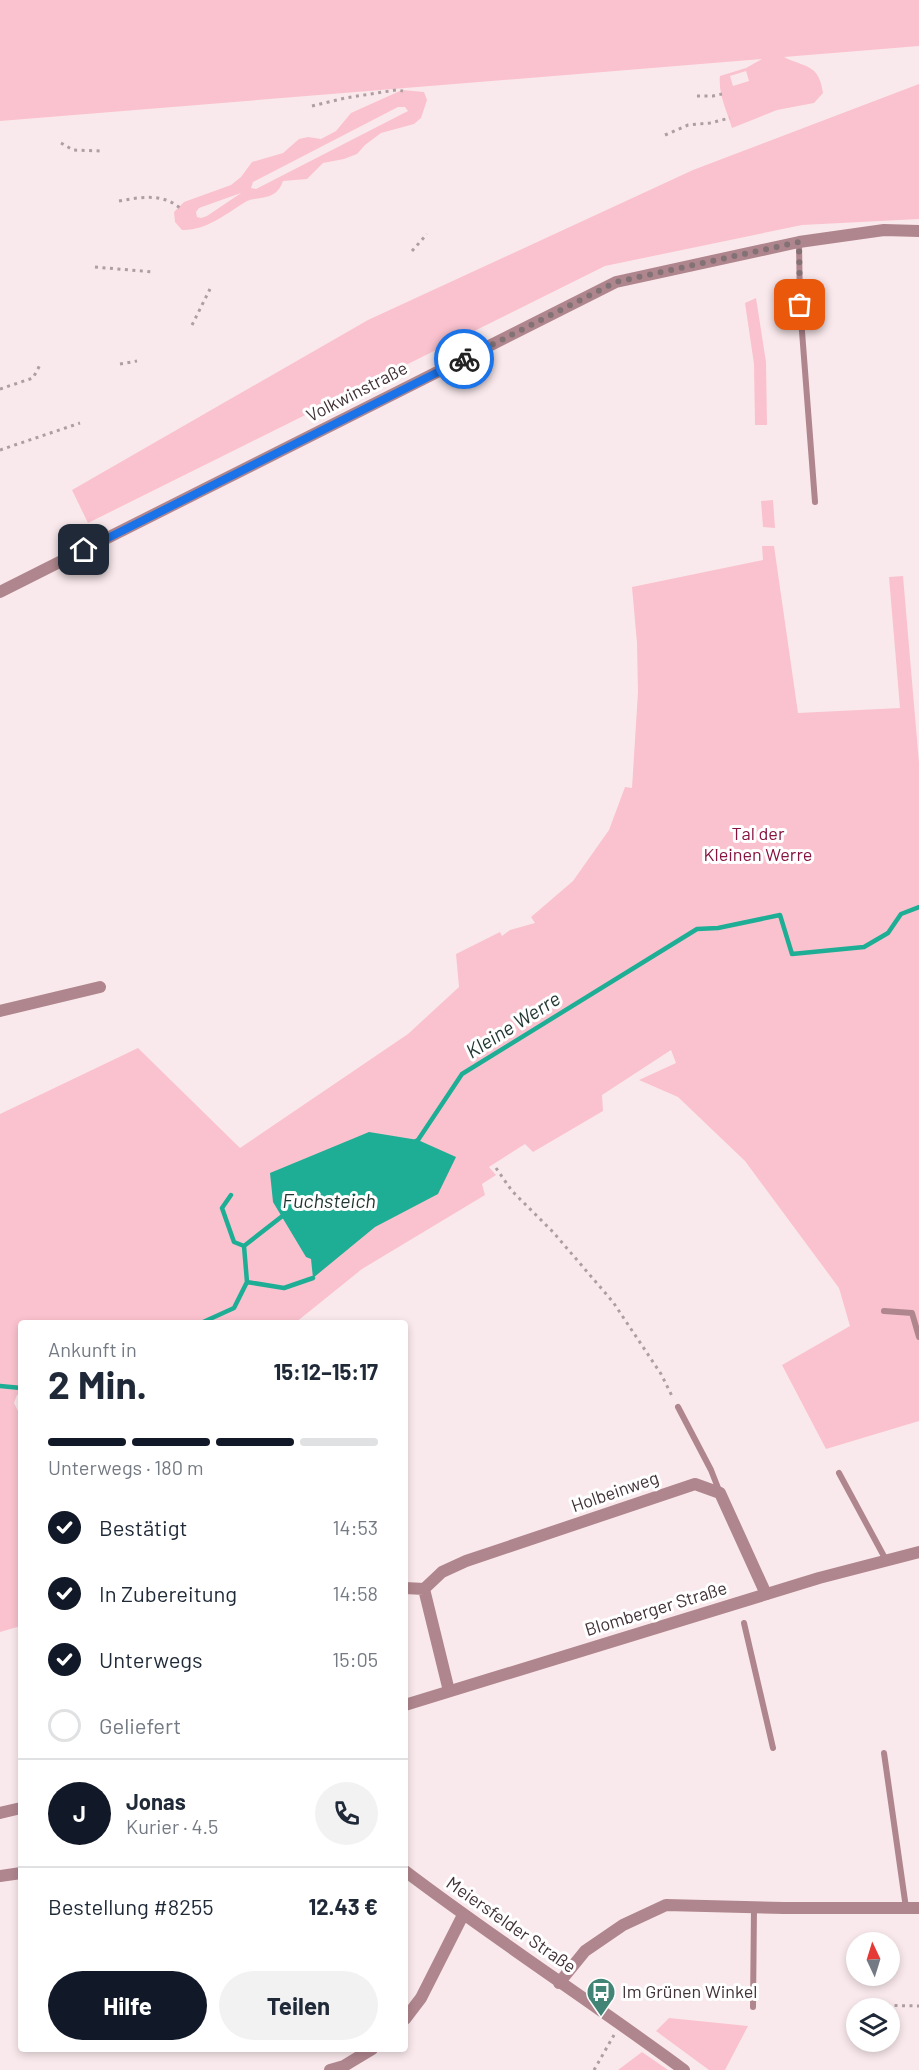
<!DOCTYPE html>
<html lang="de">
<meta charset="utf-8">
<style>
:root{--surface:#fff;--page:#f2f2f3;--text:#1f2937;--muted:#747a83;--line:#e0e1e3;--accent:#111827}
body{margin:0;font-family:Barlow,sans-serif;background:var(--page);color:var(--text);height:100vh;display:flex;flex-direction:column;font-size:22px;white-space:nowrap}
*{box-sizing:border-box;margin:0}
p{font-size:20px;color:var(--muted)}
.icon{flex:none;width:33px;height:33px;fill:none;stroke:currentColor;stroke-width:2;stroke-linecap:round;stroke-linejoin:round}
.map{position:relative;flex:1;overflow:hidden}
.side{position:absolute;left:18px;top:1320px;width:390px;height:732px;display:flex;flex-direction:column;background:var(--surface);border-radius:6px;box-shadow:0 3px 9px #0003}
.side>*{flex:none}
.needle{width:39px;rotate:356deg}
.controls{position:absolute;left:846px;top:1932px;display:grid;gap:12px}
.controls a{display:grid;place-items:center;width:54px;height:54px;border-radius:50%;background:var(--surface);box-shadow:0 3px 9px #0003;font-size:30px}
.pin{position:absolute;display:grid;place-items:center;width:51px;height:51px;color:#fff;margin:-26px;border-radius:12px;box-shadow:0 3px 9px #0006}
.courier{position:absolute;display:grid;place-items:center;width:60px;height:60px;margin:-30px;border:4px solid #1a73e8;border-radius:50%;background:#fff;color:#222;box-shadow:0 2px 8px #0007}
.overview em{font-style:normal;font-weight:700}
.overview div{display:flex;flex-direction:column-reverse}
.overview{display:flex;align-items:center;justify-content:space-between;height:102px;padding:0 30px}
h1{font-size:39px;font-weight:700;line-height:45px}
.bar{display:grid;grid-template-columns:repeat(4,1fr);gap:9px 6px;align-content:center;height:72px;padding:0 30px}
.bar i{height:8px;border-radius:4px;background:var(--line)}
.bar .active{background:var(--accent)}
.bar p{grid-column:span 4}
.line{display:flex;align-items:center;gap:15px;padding:0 30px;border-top:2px solid var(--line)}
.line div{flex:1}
.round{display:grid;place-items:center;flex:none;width:63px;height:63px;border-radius:32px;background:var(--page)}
ol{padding:0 30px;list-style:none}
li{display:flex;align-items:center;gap:18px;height:66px}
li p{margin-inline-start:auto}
li .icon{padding:6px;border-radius:50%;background:var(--accent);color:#fff;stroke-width:4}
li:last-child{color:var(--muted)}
li i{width:33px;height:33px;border:3px solid var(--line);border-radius:50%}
.cta{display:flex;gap:12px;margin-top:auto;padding:12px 30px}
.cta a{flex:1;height:69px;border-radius:36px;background:var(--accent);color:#fff;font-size:24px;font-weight:700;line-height:69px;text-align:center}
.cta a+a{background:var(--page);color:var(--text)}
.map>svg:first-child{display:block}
</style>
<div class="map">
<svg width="919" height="2070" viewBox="0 0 919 2070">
<rect width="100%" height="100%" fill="#fae9ec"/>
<path fill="#fac2ce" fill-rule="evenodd" d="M0,0H919V46L784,57C805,68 819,63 823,93L814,103L777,110L732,128C727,111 718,94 720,76L746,68L762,59L0,121ZM746,71L749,81L733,86L730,76Z
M919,84V219L802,225L605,266L88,523L72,490L368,320L693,170Z
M402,90L424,92L427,100L421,118L414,124L381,133L365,145L357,154L344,159L323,163L307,179L283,181C276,201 261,196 247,201C227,213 206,231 182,230L175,222L174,212L184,202L231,185L241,177L252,162L283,153L299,139L308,137L321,139L336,131L351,113ZM398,107H405L408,111L256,189L251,188L253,182ZM241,193L207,216L201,218L197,217L196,212L199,208Z
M756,298L766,362L767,425H755L754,364L745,303Z
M773,500L775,528L763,527L761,501Z
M762,546H774L798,713L900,708L889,577L903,576L919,763V1421L826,1449L782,1365L850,1326L839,1288L745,1161L678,1097L639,1080L676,1063L671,1050L602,1095L603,1111L533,1152L525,1144L489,1167L496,1175L482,1184L485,1195L362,1269L295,1323H21V1393L17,1395L14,1403L21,1417V1626L0,1632V1114L138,1048L240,1148L408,1034L459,987L456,954L500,932L502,936L510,930L535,923L531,917L573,881L609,830L625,787L632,788L638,692L637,643L632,587L763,560Z
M669,2018L748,2026L725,2070H709L656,2031Z
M642,2052L668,2070H618Z"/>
<path fill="#1eae95" d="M369,1132L418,1140L456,1157L438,1194L375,1227L313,1278L311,1259L306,1257L273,1202L270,1173Z"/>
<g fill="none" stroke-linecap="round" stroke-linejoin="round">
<path stroke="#1eae95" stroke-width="4.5" d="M413,1143L418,1140L462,1074L697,929L718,928L780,915L792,954L864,947L888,933L901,914L919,907
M231,1195L222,1208L234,1242L244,1246
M247,1282L284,1288L313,1278
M201,1323L234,1308L247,1282L244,1246L285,1214
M0,1386L21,1388"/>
<path stroke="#ae9ea1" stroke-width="3" stroke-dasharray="3 4.5" stroke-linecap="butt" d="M697,96H713L722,94
M312,106L345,98L396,90L403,91
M665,135L688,125L710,123L730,118
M61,143L73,150L100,151
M119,201C141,197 162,193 180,208
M412,251L427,234
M95,267L153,272
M192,325L210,289
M120,364L137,361
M0,389L33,378L41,363
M0,450L80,423
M496,1168L512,1191L553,1232L613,1302L661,1374L673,1398
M872,2005L919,2006
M594,2070L614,2035"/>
<path stroke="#b0868e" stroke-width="6" d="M799,243L800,305L815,502
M884,1311L912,1313L919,1337
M678,1407L711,1470L720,1493
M839,1473L886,1560
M744,1623L773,1748
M884,1753L906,1908
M753,2007L754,1908"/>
<path stroke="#b0868e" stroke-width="12" d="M0,592L616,282L799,242L884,230L919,231
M0,1011L100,987
M405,1588L424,1589L442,1572L466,1561L695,1484L720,1493L766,1594
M424,1589L449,1691
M405,1871C496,1940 592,2002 684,2070
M0,1876L21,1873
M559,1983L585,1951L623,1925L666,1905L784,1908H919
M405,2019L421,1998L463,1915
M330,2070L344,2066L372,2049"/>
<path stroke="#b0868e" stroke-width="12" d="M405,1705L819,1578L919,1552
M0,1813L21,1808"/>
</g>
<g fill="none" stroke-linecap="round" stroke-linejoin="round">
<path stroke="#827275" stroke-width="6" stroke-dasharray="0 10.8" d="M464,359L616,282L799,242L800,305"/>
<path stroke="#1a73e8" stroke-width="8" d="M84,550L464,359"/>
</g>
<defs>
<g id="bus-pin" transform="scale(1.5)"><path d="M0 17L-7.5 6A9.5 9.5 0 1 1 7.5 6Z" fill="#428475" stroke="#fff"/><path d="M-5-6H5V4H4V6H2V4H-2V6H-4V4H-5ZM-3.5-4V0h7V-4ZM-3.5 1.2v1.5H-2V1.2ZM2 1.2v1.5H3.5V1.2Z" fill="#fff"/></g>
</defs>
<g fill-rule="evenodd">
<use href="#bus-pin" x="601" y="1992"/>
</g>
<g text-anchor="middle" stroke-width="6" stroke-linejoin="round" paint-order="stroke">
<g font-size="18" fill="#413235" stroke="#fff">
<text transform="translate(357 392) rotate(-27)" y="6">Volkwinstraße</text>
<text transform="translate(615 1492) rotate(-19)" y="6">Holbeinweg</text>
<text transform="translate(656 1609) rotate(-17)" y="6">Blomberger Straße</text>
<text transform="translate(511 1925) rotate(35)" y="6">Meiersfelder Straße</text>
</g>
<g font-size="18" fill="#861440" stroke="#fff">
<text x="758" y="840">Tal der<tspan x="758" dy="21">Kleinen Werre</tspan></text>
</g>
<g font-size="18" fill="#413235" stroke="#fff" text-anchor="start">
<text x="622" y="1998">Im Grünen Winkel</text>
</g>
<g font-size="20" font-style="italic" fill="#1f3530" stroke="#fff">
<text transform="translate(513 1025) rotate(-32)" y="7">Kleine Werre</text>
<text x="329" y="1208">Fuchsteich</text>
</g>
</g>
</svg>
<div class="controls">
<a><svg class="needle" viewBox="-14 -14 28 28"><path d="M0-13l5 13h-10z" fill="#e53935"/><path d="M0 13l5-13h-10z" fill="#747a83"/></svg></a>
<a><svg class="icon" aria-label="layers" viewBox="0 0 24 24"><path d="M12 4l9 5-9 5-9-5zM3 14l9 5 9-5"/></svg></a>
</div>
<div class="pin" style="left:800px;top:305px;background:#ea580c"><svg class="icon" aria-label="bag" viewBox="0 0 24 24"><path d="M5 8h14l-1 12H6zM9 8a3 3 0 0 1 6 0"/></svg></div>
<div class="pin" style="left:84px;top:550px;background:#1f2937"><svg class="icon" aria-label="home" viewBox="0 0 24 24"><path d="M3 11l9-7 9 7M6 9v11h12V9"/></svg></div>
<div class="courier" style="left:464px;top:359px"><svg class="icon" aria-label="bike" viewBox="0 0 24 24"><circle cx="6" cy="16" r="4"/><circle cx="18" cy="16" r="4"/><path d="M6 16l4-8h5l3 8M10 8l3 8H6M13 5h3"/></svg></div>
<section class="side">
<div class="overview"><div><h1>2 Min.</h1><p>Ankunft in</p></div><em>15:12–15:17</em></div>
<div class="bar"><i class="active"></i><i class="active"></i><i class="active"></i><i></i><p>Unterwegs · 180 m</p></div>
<ol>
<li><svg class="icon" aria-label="check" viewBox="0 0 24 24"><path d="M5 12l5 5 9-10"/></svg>Bestätigt<p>14:53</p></li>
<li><svg class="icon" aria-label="check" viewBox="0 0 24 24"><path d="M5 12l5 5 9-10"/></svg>In Zubereitung<p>14:58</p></li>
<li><svg class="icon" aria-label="check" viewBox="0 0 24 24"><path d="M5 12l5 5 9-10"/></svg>Unterwegs<p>15:05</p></li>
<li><i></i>Geliefert</li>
</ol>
<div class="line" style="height:108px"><b class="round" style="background:var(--accent);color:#fff">J</b><div><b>Jonas</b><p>Kurier · 4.5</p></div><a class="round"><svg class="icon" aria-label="phone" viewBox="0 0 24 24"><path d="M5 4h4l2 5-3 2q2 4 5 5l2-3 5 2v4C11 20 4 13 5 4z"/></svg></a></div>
<div class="line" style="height:78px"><div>Bestellung #8255</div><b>12.43 €</b></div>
<div class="cta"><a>Hilfe</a><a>Teilen</a></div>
</section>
</div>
